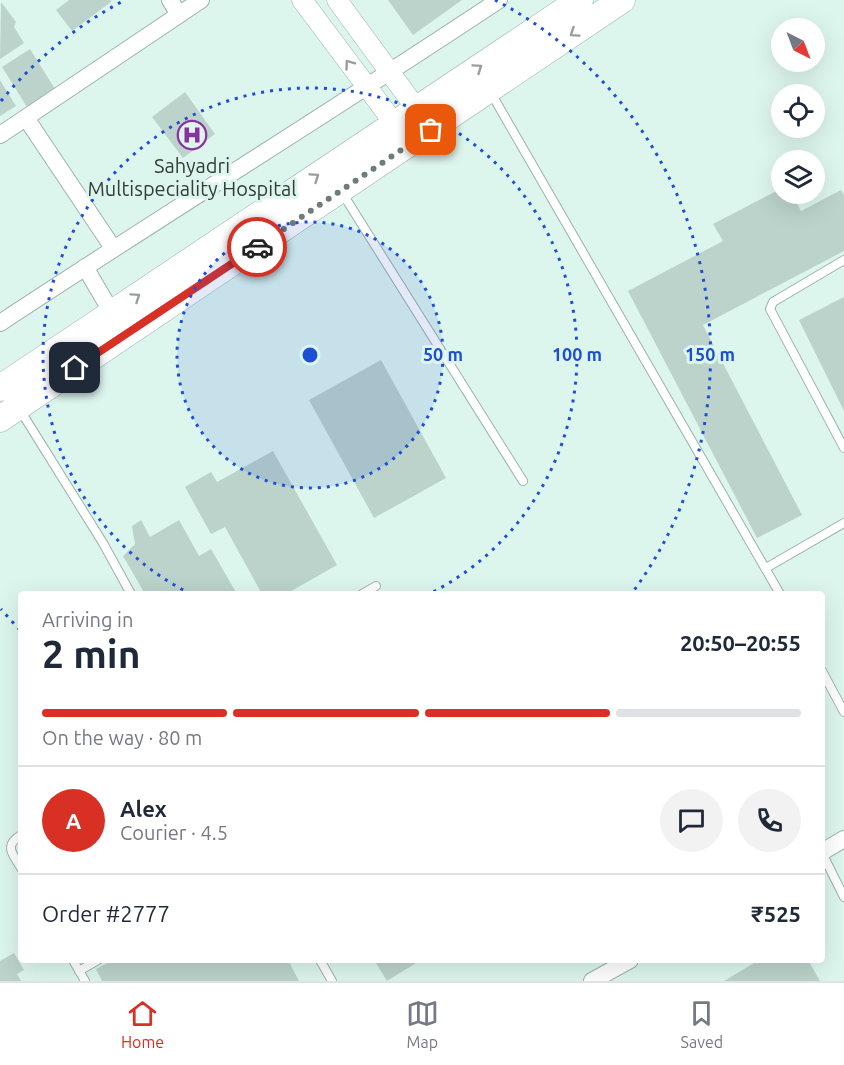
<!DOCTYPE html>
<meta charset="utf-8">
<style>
:root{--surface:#fff;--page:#f2f2f3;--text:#1f2937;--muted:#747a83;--line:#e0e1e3;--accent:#d93025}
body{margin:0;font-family:Ubuntu,sans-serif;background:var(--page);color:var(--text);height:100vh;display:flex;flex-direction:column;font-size:22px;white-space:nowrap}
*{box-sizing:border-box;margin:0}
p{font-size:20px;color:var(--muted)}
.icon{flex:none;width:33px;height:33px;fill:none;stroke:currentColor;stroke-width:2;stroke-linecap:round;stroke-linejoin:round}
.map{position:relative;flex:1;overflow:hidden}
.sheet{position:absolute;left:18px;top:591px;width:807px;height:372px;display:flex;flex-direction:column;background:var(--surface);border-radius:6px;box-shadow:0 6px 24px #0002}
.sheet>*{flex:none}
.needle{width:39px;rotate:138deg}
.controls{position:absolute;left:771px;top:18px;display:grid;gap:12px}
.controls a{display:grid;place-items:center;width:54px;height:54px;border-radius:50%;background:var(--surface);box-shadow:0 6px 24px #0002;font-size:30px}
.pin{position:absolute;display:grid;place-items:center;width:51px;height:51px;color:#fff;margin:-26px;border-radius:12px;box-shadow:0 3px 9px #0006}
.courier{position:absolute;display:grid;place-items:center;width:60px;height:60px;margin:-30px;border:4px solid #d93025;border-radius:50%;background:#fff;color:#222;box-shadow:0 2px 8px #0007}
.headline em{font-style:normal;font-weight:600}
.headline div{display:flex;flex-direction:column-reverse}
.headline{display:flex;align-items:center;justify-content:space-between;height:102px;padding:0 24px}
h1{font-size:39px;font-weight:600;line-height:45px}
.bar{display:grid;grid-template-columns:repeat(4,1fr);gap:9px 6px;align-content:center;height:72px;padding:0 24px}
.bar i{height:8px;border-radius:4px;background:var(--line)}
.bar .active{background:var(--accent)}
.bar p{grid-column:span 4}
.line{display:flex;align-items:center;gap:15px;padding:0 24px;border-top:2px solid var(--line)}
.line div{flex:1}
.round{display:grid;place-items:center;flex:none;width:63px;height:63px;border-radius:32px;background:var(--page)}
.menu{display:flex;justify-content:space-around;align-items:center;height:84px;border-top:2px solid var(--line);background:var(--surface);font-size:16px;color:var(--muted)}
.menu a{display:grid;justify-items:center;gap:3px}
.menu .active{color:var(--accent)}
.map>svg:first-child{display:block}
</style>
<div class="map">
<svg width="844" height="981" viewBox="0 0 844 981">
<rect width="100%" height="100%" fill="#ddf6ed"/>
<path fill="#bbd3ca" d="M69,0H111V2L72,31L56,10Z
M388,0H462L413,35Z
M1,2L16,22L14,27L24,43L0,59Z
M30,49L55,89L27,107L2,67Z
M0,80L16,106L0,116Z
M185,92L215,134L183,158L152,117Z
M782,188V194H792L801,211L841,190L844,195V251L703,325L802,515L757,538L628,291L723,241L713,224Z
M844,297V411L799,320Z
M381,360L446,478L374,518L309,400Z
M273,451L337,565L286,594H262L225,527L211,534L185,487L211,472L217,482Z
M141,520L150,537L179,520L199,556L211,549L237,594H145L123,556L135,544L132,526Z
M14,953L24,970L17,974L21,981H0V961Z
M113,960H288L299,981H102L96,969Z
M374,960H421L387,981Z
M759,960H808L820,981H724Z"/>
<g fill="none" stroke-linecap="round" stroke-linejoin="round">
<g stroke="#9bb3aa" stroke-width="10">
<path id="service" d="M491,93L780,594
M341,191L523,481
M844,260L773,302L770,309L844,448
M20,410L103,543L131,594
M766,568L844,523
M362,594L376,586
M822,671L844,712
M21,835C3,846 13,854 21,868
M822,853L844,897
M73,960L85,981
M320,960L332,981
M79,971L98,960"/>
</g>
<g stroke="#9bb3aa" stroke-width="18">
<path id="minor" d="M170,0L179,15
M26,118L113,248
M0,135L201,0
M85,267L112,313
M0,323C165,214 334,110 499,0
M822,852L844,839
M592,981L630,960"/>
</g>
<g stroke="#9bb3aa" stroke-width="21">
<path id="tertiary" d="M302,0L403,135
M337,0L424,119"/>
</g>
<g stroke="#9bb3aa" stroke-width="27">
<path id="primary" d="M0,388L580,0
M0,419L622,0"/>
</g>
<use href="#service" stroke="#fff" stroke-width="8"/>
<use href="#minor" stroke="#fff" stroke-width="16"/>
<use href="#tertiary" stroke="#fff" stroke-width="20"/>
<use href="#primary" stroke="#fff" stroke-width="26"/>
</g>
<defs><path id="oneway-chevron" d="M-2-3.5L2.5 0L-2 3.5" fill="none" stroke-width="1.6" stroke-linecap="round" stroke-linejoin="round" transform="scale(1.5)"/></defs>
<g stroke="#999e9c">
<use href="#oneway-chevron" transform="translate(574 33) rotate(146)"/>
<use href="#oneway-chevron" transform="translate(349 64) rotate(-126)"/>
<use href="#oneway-chevron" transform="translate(478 68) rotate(-34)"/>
<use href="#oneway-chevron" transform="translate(315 177) rotate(-34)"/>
<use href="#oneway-chevron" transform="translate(136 297) rotate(-34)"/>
</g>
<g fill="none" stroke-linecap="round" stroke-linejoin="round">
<path stroke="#6e7d78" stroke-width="6" stroke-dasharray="0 10.8" d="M257,247L431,130"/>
<path stroke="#d93025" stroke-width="8" d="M75,368L257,247"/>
</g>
<circle cx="310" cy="355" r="133" fill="#1d4ed8" fill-opacity=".12"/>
<g fill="none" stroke="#1d4ed8" stroke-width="3" stroke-dasharray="3 6">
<circle cx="310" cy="355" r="133"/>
<path d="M191 594A267 267 0 1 1 429 594"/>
<path d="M20 630A400 400 0 0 1 1 609M1 101A400 400 0 0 1 125 0M495 0A400 400 0 0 1 632 593"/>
</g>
<defs>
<g id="hospital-ring" transform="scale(1.5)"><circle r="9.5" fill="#ddf6ed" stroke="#8c329e" stroke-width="1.5"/><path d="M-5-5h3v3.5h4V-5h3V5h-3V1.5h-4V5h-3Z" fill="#8c329e"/></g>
</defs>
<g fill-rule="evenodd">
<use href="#hospital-ring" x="192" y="135"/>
</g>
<g text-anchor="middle" stroke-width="6" stroke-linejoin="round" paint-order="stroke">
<g font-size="20" fill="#333c39" stroke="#ddf6ed">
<text x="192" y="173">Sahyadri<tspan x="192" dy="23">Multispeciality Hospital</tspan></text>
</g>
</g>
<circle cx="310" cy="355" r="9" fill="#1d4ed8" stroke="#ddf6ed" stroke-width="3"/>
<g font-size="18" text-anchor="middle" font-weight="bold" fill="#1d4ed8" stroke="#ddf6ed" stroke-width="6" stroke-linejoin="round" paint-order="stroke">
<text x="443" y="361">50 m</text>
<text x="577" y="361">100 m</text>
<text x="710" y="361">150 m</text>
</g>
</svg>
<div class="controls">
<a><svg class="needle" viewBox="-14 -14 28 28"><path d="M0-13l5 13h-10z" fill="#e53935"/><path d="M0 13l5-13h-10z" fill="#747a83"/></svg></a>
<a><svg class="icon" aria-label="locate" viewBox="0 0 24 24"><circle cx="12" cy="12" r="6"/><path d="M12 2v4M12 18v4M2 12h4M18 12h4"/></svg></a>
<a><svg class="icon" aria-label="layers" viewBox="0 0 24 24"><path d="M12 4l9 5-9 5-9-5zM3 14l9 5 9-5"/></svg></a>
</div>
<div class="pin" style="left:431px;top:130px;background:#ea580c"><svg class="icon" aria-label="bag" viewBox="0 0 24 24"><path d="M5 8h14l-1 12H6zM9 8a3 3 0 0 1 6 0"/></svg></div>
<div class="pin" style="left:75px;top:368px;background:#1f2937"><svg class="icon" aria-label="home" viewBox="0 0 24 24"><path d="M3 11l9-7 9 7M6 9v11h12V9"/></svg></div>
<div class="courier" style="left:257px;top:247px"><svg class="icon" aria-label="car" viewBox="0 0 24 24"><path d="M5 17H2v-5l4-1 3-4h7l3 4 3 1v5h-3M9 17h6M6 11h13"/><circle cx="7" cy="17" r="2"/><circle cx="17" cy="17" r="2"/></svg></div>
<section class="sheet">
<div class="headline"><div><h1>2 min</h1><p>Arriving in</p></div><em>20:50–20:55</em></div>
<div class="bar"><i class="active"></i><i class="active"></i><i class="active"></i><i></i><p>On the way · 80 m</p></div>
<div class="line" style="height:108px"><b class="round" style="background:var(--accent);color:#fff">A</b><div><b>Alex</b><p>Courier · 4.5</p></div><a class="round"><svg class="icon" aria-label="chat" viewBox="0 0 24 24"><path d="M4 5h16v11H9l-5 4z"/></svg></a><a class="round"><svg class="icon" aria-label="phone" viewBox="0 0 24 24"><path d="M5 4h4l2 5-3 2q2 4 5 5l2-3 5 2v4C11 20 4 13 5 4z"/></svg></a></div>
<div class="line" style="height:78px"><div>Order #2777</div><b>₹525</b></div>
</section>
</div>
<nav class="menu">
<a class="active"><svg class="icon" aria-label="home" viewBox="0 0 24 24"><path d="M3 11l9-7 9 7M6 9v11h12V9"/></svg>Home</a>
<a><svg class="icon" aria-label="map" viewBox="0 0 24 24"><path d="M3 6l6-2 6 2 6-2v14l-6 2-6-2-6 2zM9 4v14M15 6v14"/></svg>Map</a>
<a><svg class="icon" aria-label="saved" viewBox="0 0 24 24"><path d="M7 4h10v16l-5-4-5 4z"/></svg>Saved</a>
</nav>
